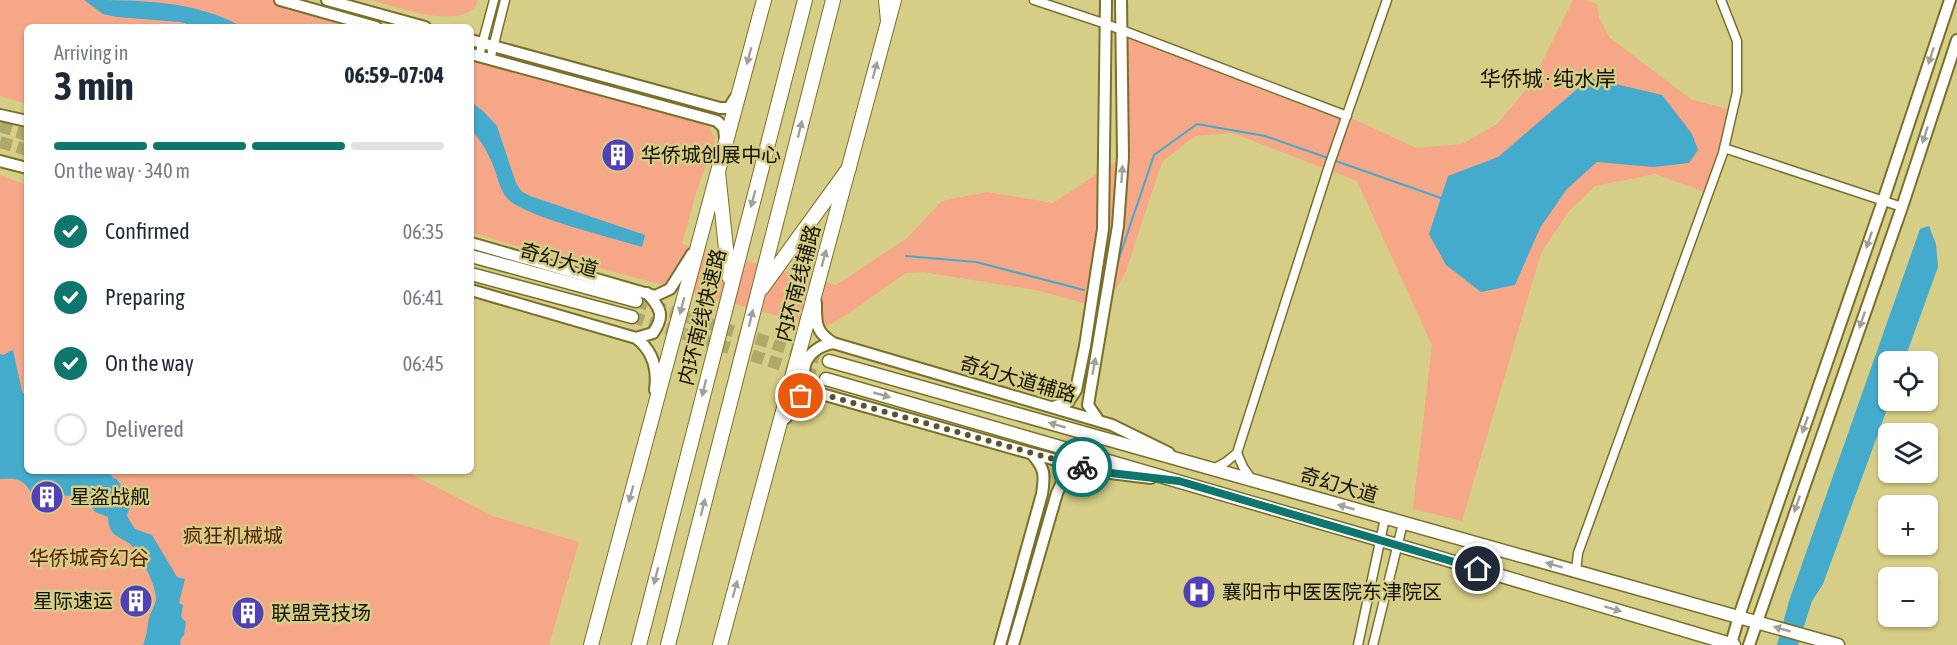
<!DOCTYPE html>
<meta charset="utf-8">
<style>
:root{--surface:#fff;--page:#f6f6f7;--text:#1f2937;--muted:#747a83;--line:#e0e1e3;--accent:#0f766e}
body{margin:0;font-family:"Asap Condensed","Noto Sans SC",sans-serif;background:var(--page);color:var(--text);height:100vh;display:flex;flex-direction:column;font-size:22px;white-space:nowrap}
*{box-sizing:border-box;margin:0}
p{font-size:20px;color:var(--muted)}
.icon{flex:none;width:33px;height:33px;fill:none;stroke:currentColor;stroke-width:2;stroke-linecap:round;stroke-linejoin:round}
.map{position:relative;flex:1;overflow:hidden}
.panel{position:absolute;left:24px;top:24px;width:450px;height:450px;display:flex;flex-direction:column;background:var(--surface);border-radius:9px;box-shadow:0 2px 4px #0004}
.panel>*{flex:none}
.buttons{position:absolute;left:1878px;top:351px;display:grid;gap:12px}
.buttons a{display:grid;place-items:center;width:60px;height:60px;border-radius:9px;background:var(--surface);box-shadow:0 2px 4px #0004;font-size:30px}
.pin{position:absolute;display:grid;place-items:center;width:51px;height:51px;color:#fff;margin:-26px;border:3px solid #fff;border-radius:50%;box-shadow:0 2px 6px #0007}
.courier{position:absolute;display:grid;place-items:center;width:60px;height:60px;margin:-30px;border:4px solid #0f766e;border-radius:50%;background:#fff;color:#222;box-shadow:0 2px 8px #0007}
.headline em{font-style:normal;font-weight:700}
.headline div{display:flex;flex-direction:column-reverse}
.headline{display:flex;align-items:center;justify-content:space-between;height:102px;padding:0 30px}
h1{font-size:39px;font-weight:700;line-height:45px}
.bar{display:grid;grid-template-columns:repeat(4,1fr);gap:9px 6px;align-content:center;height:72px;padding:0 30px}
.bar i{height:8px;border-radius:4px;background:var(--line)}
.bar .active{background:var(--accent)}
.bar p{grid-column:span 4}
ol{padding:0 30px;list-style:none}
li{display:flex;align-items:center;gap:18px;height:66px}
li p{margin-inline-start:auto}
li .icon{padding:6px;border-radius:50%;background:var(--accent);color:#fff;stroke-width:4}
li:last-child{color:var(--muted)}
li i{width:33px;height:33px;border:3px solid var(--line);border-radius:50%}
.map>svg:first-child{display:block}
</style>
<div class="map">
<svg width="1957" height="645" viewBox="0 0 1957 645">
<rect width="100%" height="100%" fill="#d6ce86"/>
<path fill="#f5a787" d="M0,0H280L375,27H27V104L0,96Z
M371,0H478C468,34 395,6 371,0Z
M1573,0H1585L1597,4L1599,18L1610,38L1692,100L1733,110L1708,193L1655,174L1595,186L1569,211L1541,253L1462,521L1413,509L1432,345L1357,181L1232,133L1195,136L1162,162L1125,274L1110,298L1087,304L1036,290L923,272L906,273L846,315L824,328L506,243L471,232V54L704,121L709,126L715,140L696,193L682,244L836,285L907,238L942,201L987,192L1053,203L1123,157L1120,30L1347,116L1416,148L1462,144L1497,124L1531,84Z
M0,175L27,185V471H405L493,516L579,542L549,645H0Z"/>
<path fill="#44abcc" d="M84,0C137,0 196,0 242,27H198L180,22L117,17L103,14Z
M1590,78L1662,95L1692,134L1698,150L1689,163L1653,167L1597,162L1566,190L1540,228L1515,285L1481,292L1446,265L1429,234L1448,176L1498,157Z
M471,102L483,111L497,126L516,183L521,191L530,196L645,235L642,247C614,238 525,217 508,199C499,189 498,177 493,165C488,153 481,140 471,130Z
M1929,226L1936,244L1938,267L1904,361L1888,362L1890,401L1823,584L1812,601L1798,645H1777L1789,601L1920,229Z
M13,350L22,391L27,398V471H109L113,478L117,479L127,496L126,502L131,504L127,516L135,529L152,535L177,577L185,579L179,603L183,605L181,617L186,622L184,635L181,638L180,645H143C147,636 147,627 149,618C151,612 155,605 156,600C158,589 139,551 130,544C118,535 109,537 108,517L95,512L85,496L33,495C23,479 19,478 0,479V354L3,355Z"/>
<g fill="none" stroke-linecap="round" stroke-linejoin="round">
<path stroke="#44abcc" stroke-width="2" d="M1333,160L1441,198
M906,256L976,262L1084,290
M1116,267L1154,155L1197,124L1265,136L1328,158"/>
<path stroke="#afa86b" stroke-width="12" stroke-dasharray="12 6" stroke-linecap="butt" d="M0,126L27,135
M0,142L27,150
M636,301L829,361
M632,317L826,379"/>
<g stroke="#797129" stroke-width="11">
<path id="minor" d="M1034,0L1106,24L1347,116
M479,56L494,0
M490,60L505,0
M1724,148L1902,207
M1237,453L1243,467L1252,480
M1213,469L1226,462L1237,453L1329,166L1387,0
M1576,571L1578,553L1723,153L1737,92V41L1721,0
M1358,645L1385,518
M1373,645L1403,523"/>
</g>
<g stroke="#797129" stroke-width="14">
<path id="tertiary" d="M280,0L376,27
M327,0L425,27
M471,40L720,108H729L735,98
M471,54L717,121L724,128L725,138
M0,115L27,121
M0,161L27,168
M471,243L655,296L670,289L692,254
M471,290L636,338C653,351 658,369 655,390
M816,303C816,323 815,331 833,343L1112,425L1169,453
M636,338L653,333C665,316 661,308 647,293
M818,393C793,375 805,348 833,343
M1053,407L1068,402L1076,390L1085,346L1103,229L1106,0
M786,418C793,403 799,392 818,393L1026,452L1102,472L1151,478
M1099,421L1088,405L1118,226L1123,157L1121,0
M1731,644L1739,616L1883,201L1950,0
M1000,645L1042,494C1045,474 1045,469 1032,454
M1013,645L1057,493L1064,478L1087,468
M1749,645L1902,207L1957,40"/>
</g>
<g stroke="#797129" stroke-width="15">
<path id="secondary" d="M471,256L636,301
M471,274L632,317
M829,361L1838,645
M826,379L1380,540L1734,645"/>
</g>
<g stroke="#797129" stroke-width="16">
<path id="primary" d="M591,645L764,0
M720,645L894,0"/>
</g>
<g stroke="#797129" stroke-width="16">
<path id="trunk" d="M886,0L888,21
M718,172L729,277
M762,288L849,168
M639,645L805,0
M668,645L833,0"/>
</g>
<use href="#minor" stroke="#fff" stroke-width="8"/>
<use href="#tertiary" stroke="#fff" stroke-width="10"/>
<use href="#secondary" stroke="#fff" stroke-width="12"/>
<use href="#primary" stroke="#fff" stroke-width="14"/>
<use href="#trunk" stroke="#fff" stroke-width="14"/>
</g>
<defs><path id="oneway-solid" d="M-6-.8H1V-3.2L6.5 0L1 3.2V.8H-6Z" transform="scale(1.5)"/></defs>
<g fill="#a1a099">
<use href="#oneway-solid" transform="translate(749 56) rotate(105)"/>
<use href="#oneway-solid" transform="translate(1931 56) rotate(108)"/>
<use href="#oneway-solid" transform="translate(875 70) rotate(-75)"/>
<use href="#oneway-solid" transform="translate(800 129) rotate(-76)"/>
<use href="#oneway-solid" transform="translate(1925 135) rotate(108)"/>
<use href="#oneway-solid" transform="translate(1122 174) rotate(-86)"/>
<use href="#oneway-solid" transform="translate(753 199) rotate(105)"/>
<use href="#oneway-solid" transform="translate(1869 240) rotate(109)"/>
<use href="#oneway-solid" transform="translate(824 258) rotate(-75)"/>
<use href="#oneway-solid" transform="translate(682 306) rotate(105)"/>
<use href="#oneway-solid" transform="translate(751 318) rotate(-76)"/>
<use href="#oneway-solid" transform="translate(1862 320) rotate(109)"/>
<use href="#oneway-solid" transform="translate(1094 366) rotate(-80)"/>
<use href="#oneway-solid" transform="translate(704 388) rotate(104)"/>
<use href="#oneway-solid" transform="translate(882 395) rotate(16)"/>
<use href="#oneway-solid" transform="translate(1057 425) rotate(-164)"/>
<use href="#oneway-solid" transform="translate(1805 425) rotate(109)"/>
<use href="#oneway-solid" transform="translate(631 494) rotate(105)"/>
<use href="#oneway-solid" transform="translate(1797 504) rotate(109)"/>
<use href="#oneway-solid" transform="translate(703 507) rotate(-76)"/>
<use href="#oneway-solid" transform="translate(1346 507) rotate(-164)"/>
<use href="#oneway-solid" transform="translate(1554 565) rotate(-164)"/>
<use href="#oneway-solid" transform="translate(656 576) rotate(104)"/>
<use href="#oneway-solid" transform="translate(735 589) rotate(-75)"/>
<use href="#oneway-solid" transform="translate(1613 609) rotate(17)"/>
<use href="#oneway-solid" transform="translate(1782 629) rotate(-164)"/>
</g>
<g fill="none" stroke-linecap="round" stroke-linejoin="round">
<path stroke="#59532f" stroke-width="6" stroke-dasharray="0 10.8" d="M801,396L818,393L1082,467"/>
<path stroke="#0f766e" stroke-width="8" d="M1082,467L1102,472L1179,481L1478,569"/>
</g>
<defs>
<g id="building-disc" transform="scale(1.725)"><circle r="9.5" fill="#5141b9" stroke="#d6ce86"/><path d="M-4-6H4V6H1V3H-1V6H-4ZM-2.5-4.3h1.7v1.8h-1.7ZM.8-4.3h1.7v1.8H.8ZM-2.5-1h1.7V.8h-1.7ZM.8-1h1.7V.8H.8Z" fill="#fff"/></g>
<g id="hospital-disc" transform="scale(1.725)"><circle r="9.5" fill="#5141b9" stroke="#d6ce86"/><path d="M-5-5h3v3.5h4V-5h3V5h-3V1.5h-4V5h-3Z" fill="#fff"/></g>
</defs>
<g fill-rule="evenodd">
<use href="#building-disc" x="618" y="155"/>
<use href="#building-disc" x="47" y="497"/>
<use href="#hospital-disc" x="1199" y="592"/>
<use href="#building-disc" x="136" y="601"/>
<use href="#building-disc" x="248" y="613"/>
</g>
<g text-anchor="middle" stroke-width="5" stroke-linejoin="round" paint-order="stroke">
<g font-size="20" fill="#151100" stroke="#d6ce86" text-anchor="start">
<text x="641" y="162">华侨城创展中心</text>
<text x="70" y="504">星盗战舰</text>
<text x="1222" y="599">襄阳市中医医院东津院区</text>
<text x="113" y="608" text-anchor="end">星际速运</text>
<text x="271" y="620">联盟竞技场</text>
</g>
<g font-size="20" fill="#151100" stroke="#d6ce86">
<text transform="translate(559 260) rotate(15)" y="7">奇幻大道</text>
<text transform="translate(798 283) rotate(-75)" y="7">内环南线辅路</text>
<text transform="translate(702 317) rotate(-76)" y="7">内环南线快速路</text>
<text transform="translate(1018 379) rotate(16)" y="7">奇幻大道辅路</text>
<text transform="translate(1339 485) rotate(16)" y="7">奇幻大道</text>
</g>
<g font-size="20" fill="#581b00" stroke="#d6ce86">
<text x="233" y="543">疯狂机械城</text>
<text x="89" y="565">华侨城奇幻谷</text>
</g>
<g font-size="21" fill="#151100" stroke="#d6ce86">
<text x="1548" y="86">华侨城 · 纯水岸</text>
</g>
</g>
</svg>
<div class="buttons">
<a><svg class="icon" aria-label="locate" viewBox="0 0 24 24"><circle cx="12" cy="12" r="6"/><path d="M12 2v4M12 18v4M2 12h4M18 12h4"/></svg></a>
<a><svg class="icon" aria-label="layers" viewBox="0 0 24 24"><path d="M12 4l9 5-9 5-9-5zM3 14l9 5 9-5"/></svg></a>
<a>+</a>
<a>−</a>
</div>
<div class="pin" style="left:801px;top:396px;background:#ea580c"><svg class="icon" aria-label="bag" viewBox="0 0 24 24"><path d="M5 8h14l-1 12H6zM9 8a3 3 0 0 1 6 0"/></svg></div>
<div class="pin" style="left:1478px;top:569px;background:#1f2937"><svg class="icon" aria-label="home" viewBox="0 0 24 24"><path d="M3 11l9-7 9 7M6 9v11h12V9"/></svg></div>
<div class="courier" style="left:1082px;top:467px"><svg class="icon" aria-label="bike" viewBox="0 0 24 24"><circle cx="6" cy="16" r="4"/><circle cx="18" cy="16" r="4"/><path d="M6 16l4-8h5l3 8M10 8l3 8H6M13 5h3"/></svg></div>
<section class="panel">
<div class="headline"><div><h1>3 min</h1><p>Arriving in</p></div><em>06:59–07:04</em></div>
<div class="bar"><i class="active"></i><i class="active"></i><i class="active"></i><i></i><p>On the way · 340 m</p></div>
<ol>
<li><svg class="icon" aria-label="check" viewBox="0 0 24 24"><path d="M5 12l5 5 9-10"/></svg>Confirmed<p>06:35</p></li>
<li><svg class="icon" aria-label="check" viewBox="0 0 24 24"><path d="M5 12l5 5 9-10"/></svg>Preparing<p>06:41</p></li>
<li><svg class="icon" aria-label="check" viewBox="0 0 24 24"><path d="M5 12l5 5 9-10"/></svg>On the way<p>06:45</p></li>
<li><i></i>Delivered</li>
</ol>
</section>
</div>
